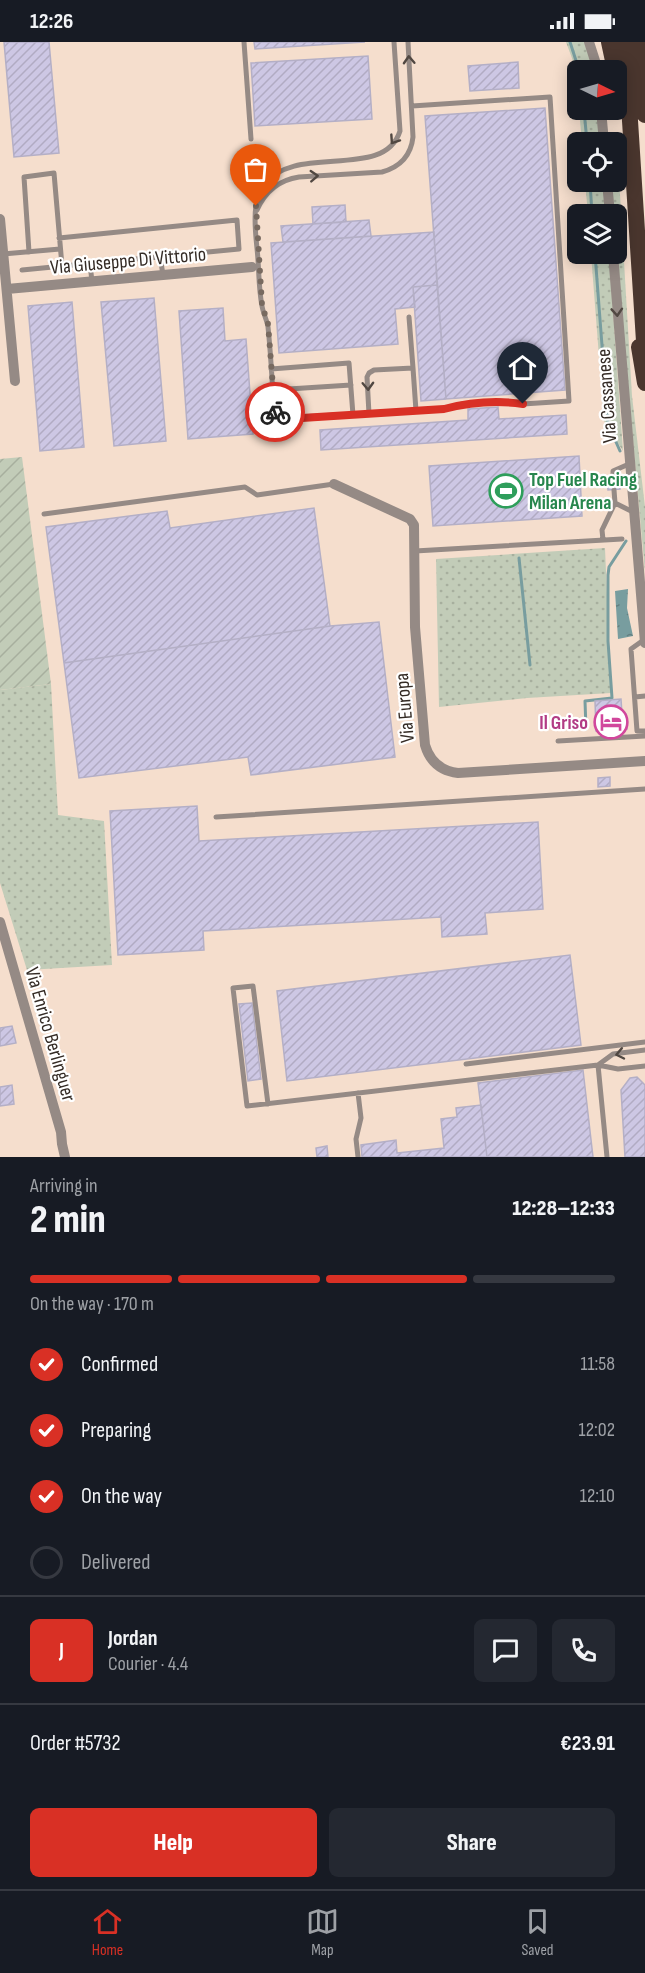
<!DOCTYPE html>
<meta charset="utf-8">
<style>
:root{--surface:#171b24;--page:#242831;--text:#f1f3f6;--muted:#9ea1a6;--line:#363941;--accent:#d93025}
body{margin:0;font-family:"Sofia Sans Condensed",sans-serif;background:var(--page);color:var(--text);height:100vh;display:flex;flex-direction:column;font-size:22px;white-space:nowrap}
*{box-sizing:border-box;margin:0}
p{font-size:20px;color:var(--muted)}
.icon{flex:none;width:33px;height:33px;fill:none;stroke:currentColor;stroke-width:2;stroke-linecap:round;stroke-linejoin:round}
.map{position:relative;height:1115px;overflow:hidden}
.details{display:flex;flex-direction:column;background:var(--surface);flex:1}
.details>*{flex:none}
.needle{width:39px;rotate:95deg}
.buttons{position:absolute;left:567px;top:18px;display:grid;gap:12px}
.buttons a{display:grid;place-items:center;width:60px;height:60px;border-radius:9px;background:var(--surface);box-shadow:0 3px 15px #0003;font-size:30px}
.pin{position:absolute;display:grid;place-items:center;width:51px;height:51px;color:#fff;margin:-62px -26px;border-radius:50% 50% 50% 0;rotate:-45deg;box-shadow:0 0 6px #0007}
.pin .icon{rotate:45deg}
.courier{position:absolute;display:grid;place-items:center;width:60px;height:60px;margin:-30px;border:4px solid #d93025;border-radius:50%;background:#fff;color:#222;box-shadow:0 2px 8px #0007}
.overview em{font-style:normal;font-weight:800}
.overview div{display:flex;flex-direction:column-reverse}
.overview{display:flex;align-items:center;justify-content:space-between;height:102px;padding:0 30px}
h1{font-size:39px;font-weight:800;line-height:45px}
.bar{display:grid;grid-template-columns:repeat(4,1fr);gap:9px 6px;align-content:center;height:72px;padding:0 30px}
.bar i{height:8px;border-radius:4px;background:var(--line)}
.bar .selected{background:var(--accent)}
.bar p{grid-column:span 4}
.line{display:flex;align-items:center;gap:15px;padding:0 30px;border-top:2px solid var(--line)}
.line div{flex:1}
.round{display:grid;place-items:center;flex:none;width:63px;height:63px;border-radius:9px;background:var(--page)}
ol{padding:0 30px;list-style:none}
li{display:flex;align-items:center;gap:18px;height:66px}
li p{margin-inline-start:auto}
li .icon{padding:6px;border-radius:50%;background:var(--accent);color:#fff;stroke-width:4}
li:last-child{color:var(--muted)}
li i{width:33px;height:33px;border:3px solid var(--line);border-radius:50%}
.action{display:flex;gap:12px;margin-top:auto;padding:12px 30px}
.action a{flex:1;height:69px;border-radius:9px;background:var(--accent);color:#fff;font-size:24px;font-weight:800;line-height:69px;text-align:center}
.action a+a{background:var(--page);color:var(--text)}
.status{display:flex;justify-content:space-between;align-items:center;height:42px;padding:0 30px;background:var(--surface);direction:ltr}
.status svg{height:16px;fill:currentColor}
.tabs{display:flex;justify-content:space-around;align-items:center;height:84px;border-top:2px solid var(--line);background:var(--surface);font-size:16px;color:var(--muted)}
.tabs a{display:grid;justify-items:center;gap:3px}
.tabs .selected{color:var(--accent)}
.map>svg:first-child{display:block}
</style>
<div class="status"><b>12:26</b><svg viewBox="0 0 49 12"><path d="M0 12V9h3v3zM5 12V6h3v6zM10 12V3h3v9zM15 12V0h3v12zM26 1h20v11H26zM47 4h2v5h-2z"/></svg></div>
<div class="map">
<svg width="645" height="1115" viewBox="0 0 645 1115">
<defs>
<pattern id="grass-dots" width="8" height="8" patternUnits="userSpaceOnUse" patternTransform="scale(1.5)"><rect width="8" height="8" fill="#c2ccb8"/><path d="M2 2h.1M6 6h.1" fill="none" stroke="#a7af9e" stroke-width="1.8" stroke-linecap="round"/></pattern>
<pattern id="garden-furrows" width="10" height="10" patternUnits="userSpaceOnUse" patternTransform="scale(1.5)"><rect width="10" height="10" fill="#c2ccb8"/><path d="M-1 1l2-2M0 10L10 0M9 11l2-2" fill="none" stroke="#a7af9e"/></pattern>
<pattern id="water-ripples" width="26" height="14" patternUnits="userSpaceOnUse" patternTransform="scale(1.5)"><rect width="26" height="14" fill="#789d9f"/><path d="M2 4q2-2 4 0t4 0M15 11q2-2 4 0t4 0" fill="none" stroke="#638081"/></pattern>
<pattern id="building-hatch" width="6" height="6" patternUnits="userSpaceOnUse" patternTransform="scale(1.5)"><rect width="6" height="6" fill="#cdc7e4"/><path d="M-1 1l2-2M0 6l6-6M5 7l2-2" fill="none" stroke="#b1abc3"/></pattern>
</defs>
<rect width="100%" height="100%" fill="#f5decd"/>
<path fill="url(#grass-dots)" d="M566,0H584L595,28H578L577,44L573,19Z
M579,68H598L601,100H582Z
M617,102L632,354L645,465V530L616,212V172H613L611,140H616Z
M585,140H604L606,172H588Z
M591,212H609L623,409L604,379Z
M605,506L611,651L527,656L439,665L436,517Z
M51,642L58,773L104,779L112,923L27,928L0,841V648Z"/>
<path fill="url(#garden-furrows)" d="M22,415L51,642L0,648V417Z"/>
<path fill="url(#water-ripples)" d="M628,547L627,566L633,594L618,597L615,549Z"/>
<g fill="none" stroke-linecap="round" stroke-linejoin="round">
<path stroke="#789d9f" stroke-width="3" d="M570,0L579,28
M584,68L587,100
M590,140L592,172
M595,212L608,382L620,409
M519,516L530,623
M586,687L585,659L612,656L608,599V533L609,525L626,499"/>
</g>
<path fill="url(#building-hatch)" stroke="#b4afc6" stroke-width="1.5" d="M4,0H49L59,111L14,115Z
M254,0H365L255,7Z
M368,14L372,77L255,84L251,21Z
M518,20L519,46L470,49L468,24Z
M545,66L565,348L446,357L425,74Z
M345,163L346,180L313,182L312,165Z
M369,178L371,194L283,200L281,184Z
M434,190L437,243L413,245L415,265L395,267L398,302L279,311L271,201Z
M437,243L446,357L421,359L413,245Z
M154,256L166,399L114,404L101,260Z
M72,260L84,405L40,409L28,264Z
M223,266L225,299L246,297L253,392L188,397L179,269Z
M498,365L499,377L566,373L567,392L321,408L320,388L468,378V367Z
M579,414L582,474L433,484L429,424Z
M620,436V447L608,448L607,437Z
M314,466L330,584L64,621L46,485L167,469L170,486Z
M379,580L395,715L251,733L248,715L79,736L64,621L330,584Z
M621,657L622,672H626L627,687L596,689L595,659Z
M610,735V744L598,745V736Z
M197,764L199,799L538,780L543,867L485,871L487,892L442,895L441,875L203,889L204,908L118,913L110,769Z
M570,913L581,1003L287,1039L277,949Z
M252,961L261,1037L248,1039L239,962Z
M12,984L16,1001L0,1004V986Z
M583,1028L593,1115H487L478,1041Z
M637,1035L645,1043V1115H625L621,1048L630,1036Z
M12,1043L14,1062L0,1064V1045Z
M481,1063L487,1115H362L361,1103L396,1098L397,1111L444,1106L441,1077L457,1075L456,1066Z
M327,1104L328,1115H317L316,1106Z"/>
<g fill="none" stroke-linecap="round" stroke-linejoin="round">
<path stroke="#958a85" stroke-width="5" d="M244,0L251,97
M394,0L400,89C384,140 295,100 264,143C260,149 257,156 256,164C253,181 257,201 258,218C259,233 259,249 262,264C263,271 267,278 268,285C271,313 272,340 274,367L281,376L444,367L462,362L500,359L523,362L569,359L550,55L412,64
M257,168C265,150 279,138 299,135L382,130C400,125 411,113 413,95L408,0
M29,210L24,135L54,131L62,224
M3,212L60,207
M160,214L163,233
M90,221L92,240
M22,228L239,207L237,178L59,196
M409,275L413,326
M271,327L349,321L353,373
M273,348L351,343
M369,372L367,335L369,331L374,328L413,326L416,369
M613,437V429L629,422
M614,448L615,461L633,470
M44,472L245,445L257,453L334,442
M603,498L602,488L615,461
M415,509L622,497
M645,597L631,607L637,689H645
M635,655L645,654
M558,699L645,694
M216,775L645,747
M466,1022L645,1000
M598,1023L607,1115
M598,1023L613,1012L645,1008
M358,1051L361,1076L356,1097L358,1115
M268,1062L253,944L233,946L247,1064L598,1023L618,1027L645,1024"/>
<path stroke="#958a85" stroke-width="10" d="M589,0L598,28
M601,68L604,100
M607,140L610,172
M0,177L15,339
M613,212L645,601
M7,247L252,225
M334,442L410,477L414,483L415,585L425,703C430,720 441,729 458,731L645,719
M0,880L61,1090L62,1102L65,1115"/>
<path stroke="#4a362e" stroke-width="16" d="M609,0L615,28
M625,0L645,315
M641,0L645,73
M639,305L645,341"/>
</g>
<defs><path id="oneway-chevron" d="M-2-3.5L2.5 0L-2 3.5" fill="none" stroke-width="1.6" stroke-linecap="round" stroke-linejoin="round" transform="scale(1.5)"/></defs>
<g stroke="#514842">
<use href="#oneway-chevron" transform="translate(409 18) rotate(-93)"/>
<use href="#oneway-chevron" transform="translate(394 98) rotate(124)"/>
<use href="#oneway-chevron" transform="translate(314 134) rotate(-3)"/>
<use href="#oneway-chevron" transform="translate(617 270) rotate(86)"/>
<use href="#oneway-chevron" transform="translate(368 344) rotate(88)"/>
<use href="#oneway-chevron" transform="translate(620 1012) rotate(168)"/>
</g>
<g fill="none" stroke-linecap="round" stroke-linejoin="round">
<path stroke="#786a60" stroke-width="6" stroke-dasharray="0 10.8" d="M256,164L262,263L268,282L275,370"/>
<path stroke="#d93025" stroke-width="8" d="M275,370L280,375L286,377L444,367C471,360 496,358 523,362"/>
</g>
<defs>
<g id="stadium-ring" transform="scale(1.725)"><circle r="9.5" fill="#fff" stroke="#2e9e5b" stroke-width="1.5"/><path d="M0-5a6.5 5 0 1 0 0 10a6.5 5 0 1 0 0-10ZM-3.5-1.8h7v3.6h-7Z" fill="#2e9e5b"/></g>
<g id="hotel-ring" transform="scale(1.725)"><circle r="9.5" fill="#fff" stroke="#d1479c" stroke-width="1.5"/><path d="M-6-4.5h1.5V1H6V5H4.5V3h-9V5H-6ZM-4 0a1.8 1.8 0 1 1 3.6 0ZM.5 0V-2.5h3Q6-2.5 6 0Z" fill="#d1479c"/></g>
</defs>
<g fill-rule="evenodd">
<use href="#stadium-ring" x="506" y="449"/>
<use href="#hotel-ring" x="611" y="680"/>
</g>
<g text-anchor="middle" stroke-width="4.5" stroke-linejoin="round" paint-order="stroke">
<g font-size="20" fill="#342b25" stroke="#fff">
<text transform="translate(128 218) rotate(-5)" y="7">Via Giuseppe Di Vittorio</text>
<text transform="translate(606 354) rotate(-94)" y="7">Via Cassanese</text>
<text transform="translate(404 666) rotate(-95)" y="7">Via Europa</text>
<text transform="translate(51 992) rotate(74)" y="7">Via Enrico Berlinguer</text>
</g>
<g font-size="20" font-weight="bold" fill="#27864d" stroke="#fff" text-anchor="start">
<text x="529" y="444">Top Fuel Racing<tspan x="529" dy="23">Milan Arena</tspan></text>
</g>
<g font-size="20" font-weight="bold" fill="#b23c85" stroke="#fff" text-anchor="end">
<text x="588" y="687">Il Griso</text>
</g>
</g>
</svg>
<div class="buttons">
<a><svg class="needle" viewBox="-14 -14 28 28"><path d="M0-13l5 13h-10z" fill="#e53935"/><path d="M0 13l5-13h-10z" fill="#9ea1a6"/></svg></a>
<a><svg class="icon" aria-label="locate" viewBox="0 0 24 24"><circle cx="12" cy="12" r="6"/><path d="M12 2v4M12 18v4M2 12h4M18 12h4"/></svg></a>
<a><svg class="icon" aria-label="layers" viewBox="0 0 24 24"><path d="M12 4l9 5-9 5-9-5zM3 14l9 5 9-5"/></svg></a>
</div>
<div class="pin" style="left:256px;top:164px;background:#ea580c"><svg class="icon" aria-label="bag" viewBox="0 0 24 24"><path d="M5 8h14l-1 12H6zM9 8a3 3 0 0 1 6 0"/></svg></div>
<div class="pin" style="left:523px;top:362px;background:#1f2937"><svg class="icon" aria-label="home" viewBox="0 0 24 24"><path d="M3 11l9-7 9 7M6 9v11h12V9"/></svg></div>
<div class="courier" style="left:275px;top:370px"><svg class="icon" aria-label="bike" viewBox="0 0 24 24"><circle cx="6" cy="16" r="4"/><circle cx="18" cy="16" r="4"/><path d="M6 16l4-8h5l3 8M10 8l3 8H6M13 5h3"/></svg></div>
</div>
<section class="details">
<div class="overview"><div><h1>2 min</h1><p>Arriving in</p></div><em>12:28–12:33</em></div>
<div class="bar"><i class="selected"></i><i class="selected"></i><i class="selected"></i><i></i><p>On the way · 170 m</p></div>
<ol>
<li><svg class="icon" aria-label="check" viewBox="0 0 24 24"><path d="M5 12l5 5 9-10"/></svg>Confirmed<p>11:58</p></li>
<li><svg class="icon" aria-label="check" viewBox="0 0 24 24"><path d="M5 12l5 5 9-10"/></svg>Preparing<p>12:02</p></li>
<li><svg class="icon" aria-label="check" viewBox="0 0 24 24"><path d="M5 12l5 5 9-10"/></svg>On the way<p>12:10</p></li>
<li><i></i>Delivered</li>
</ol>
<div class="line" style="height:108px"><b class="round" style="background:var(--accent);color:#fff">J</b><div><b>Jordan</b><p>Courier · 4.4</p></div><a class="round"><svg class="icon" aria-label="chat" viewBox="0 0 24 24"><path d="M4 5h16v11H9l-5 4z"/></svg></a><a class="round"><svg class="icon" aria-label="phone" viewBox="0 0 24 24"><path d="M5 4h4l2 5-3 2q2 4 5 5l2-3 5 2v4C11 20 4 13 5 4z"/></svg></a></div>
<div class="line" style="height:78px"><div>Order #5732</div><b>€23.91</b></div>
<div class="action"><a>Help</a><a>Share</a></div>
</section>
<nav class="tabs">
<a class="selected"><svg class="icon" aria-label="home" viewBox="0 0 24 24"><path d="M3 11l9-7 9 7M6 9v11h12V9"/></svg>Home</a>
<a><svg class="icon" aria-label="map" viewBox="0 0 24 24"><path d="M3 6l6-2 6 2 6-2v14l-6 2-6-2-6 2zM9 4v14M15 6v14"/></svg>Map</a>
<a><svg class="icon" aria-label="saved" viewBox="0 0 24 24"><path d="M7 4h10v16l-5-4-5 4z"/></svg>Saved</a>
</nav>
